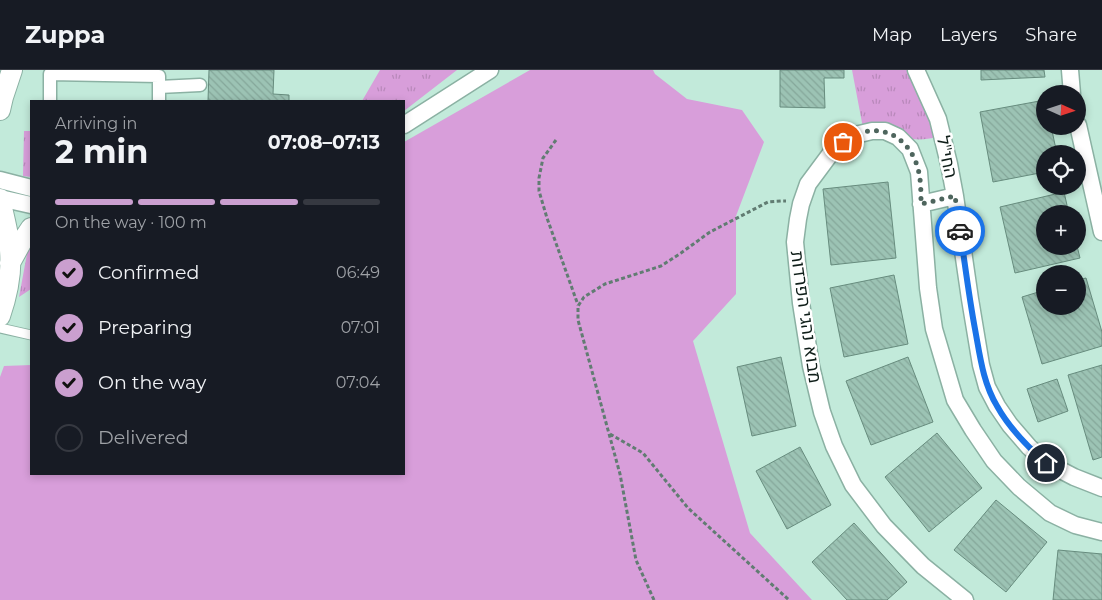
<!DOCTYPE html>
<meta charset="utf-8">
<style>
:root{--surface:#171b24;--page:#242831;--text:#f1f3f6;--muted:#9ea1a6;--line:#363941;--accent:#ca9fcf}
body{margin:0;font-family:Montserrat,Heebo,sans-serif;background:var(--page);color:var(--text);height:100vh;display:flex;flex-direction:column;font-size:19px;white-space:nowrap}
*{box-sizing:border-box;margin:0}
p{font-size:16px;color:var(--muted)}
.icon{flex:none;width:28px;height:28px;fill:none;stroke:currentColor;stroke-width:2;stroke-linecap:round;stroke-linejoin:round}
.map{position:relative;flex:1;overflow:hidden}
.drawer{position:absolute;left:30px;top:30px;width:375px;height:375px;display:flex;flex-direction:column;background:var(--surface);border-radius:0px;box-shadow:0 2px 8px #0003}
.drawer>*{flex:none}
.needle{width:32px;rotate:93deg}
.controls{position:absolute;left:1036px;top:15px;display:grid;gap:10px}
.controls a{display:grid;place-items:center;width:50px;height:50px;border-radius:50%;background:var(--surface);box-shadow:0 2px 8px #0003;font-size:25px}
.pin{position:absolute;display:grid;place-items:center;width:42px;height:42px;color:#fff;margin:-21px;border:2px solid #fff;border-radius:50%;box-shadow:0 1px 5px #0007}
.courier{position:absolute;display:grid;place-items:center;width:50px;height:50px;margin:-25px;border:4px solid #1a73e8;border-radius:50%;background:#fff;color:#222;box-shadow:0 1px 6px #0007}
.head em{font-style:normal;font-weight:700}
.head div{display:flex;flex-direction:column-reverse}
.head{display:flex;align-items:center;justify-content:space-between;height:85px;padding:0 25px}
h1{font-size:32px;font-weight:700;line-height:38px}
.bar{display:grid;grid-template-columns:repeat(4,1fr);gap:8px 5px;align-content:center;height:60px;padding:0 25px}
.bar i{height:6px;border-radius:4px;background:var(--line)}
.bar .selected{background:var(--accent)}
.bar p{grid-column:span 4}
ol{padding:0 25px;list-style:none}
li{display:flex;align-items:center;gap:15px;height:55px}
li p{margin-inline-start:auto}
li .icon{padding:5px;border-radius:50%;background:var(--accent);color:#111;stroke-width:4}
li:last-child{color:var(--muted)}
li i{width:28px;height:28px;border:2px solid var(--line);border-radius:50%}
header{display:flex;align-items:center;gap:30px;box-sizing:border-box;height:70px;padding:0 25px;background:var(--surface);border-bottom:1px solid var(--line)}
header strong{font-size:24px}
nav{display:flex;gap:28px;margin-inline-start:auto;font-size:18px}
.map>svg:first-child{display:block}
</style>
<header>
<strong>Zuppa</strong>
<nav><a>Map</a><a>Layers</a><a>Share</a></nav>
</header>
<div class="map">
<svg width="1102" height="530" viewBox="0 0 1102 530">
<defs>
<pattern id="park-tufts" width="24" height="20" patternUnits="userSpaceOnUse" patternTransform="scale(1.25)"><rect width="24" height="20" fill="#d89eda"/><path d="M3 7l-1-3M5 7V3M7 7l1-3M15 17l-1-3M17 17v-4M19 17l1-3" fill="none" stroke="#b888ba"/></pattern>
<pattern id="building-back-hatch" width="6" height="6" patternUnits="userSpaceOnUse" patternTransform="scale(1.25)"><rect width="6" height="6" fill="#9cc3b4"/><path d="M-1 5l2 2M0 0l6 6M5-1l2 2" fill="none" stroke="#85a79a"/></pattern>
</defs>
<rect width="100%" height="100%" fill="#c2eada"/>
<path fill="#d89eda" d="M530,0H653L655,4L687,29L742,40L764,72L736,146V224L693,271L750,463L812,530H0V307L4,296L31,295V404H404V72Z"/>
<path fill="url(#park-tufts)" d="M380,0H457L404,41V31H362Z
M852,0H908L913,7L937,67C912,74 888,64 863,58Z
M24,61H31V107L23,106Z
M31,170V219L19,227L27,184Z"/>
<path fill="url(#building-back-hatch)" stroke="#678c7e" d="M209,0H274L273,24L289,25V31H195H208Z
M780,0H844V8H824L825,38L780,37Z
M981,0H1044L1045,7L981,10Z
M1045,30V56H1051L1057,84H1045V102L993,112L980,42Z
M888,112L896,188L831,195L823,119Z
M1064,122L1069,144H1045V176H1077L1080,188L1015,203L1000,137Z
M894,205L908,274L844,287L830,218Z
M1086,208L1102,262V276L1042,294L1022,227L1045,220V236H1078V210Z
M781,287L796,356L752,366L737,297Z
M908,287L933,352L871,375L846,311Z
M1102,295V387L1093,390L1068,305Z
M1057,309L1068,341L1038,352L1027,319Z
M937,363L982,418L929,462L885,407Z
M800,377L831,435L787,459L756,401Z
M996,430L1047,472L1006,522L954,480Z
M854,453L907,512L887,530H847L812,492Z
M1058,480L1102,484V530H1053Z"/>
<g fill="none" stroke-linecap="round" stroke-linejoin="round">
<g stroke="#8bb1a3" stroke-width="11">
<path id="service" d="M0,258L31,265"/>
</g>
<g stroke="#8bb1a3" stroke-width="15">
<path id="pedestrian" d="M159,17L200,15
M50,31V4L159,6V31"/>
</g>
<g stroke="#8bb1a3" stroke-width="19">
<path id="minor" d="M916,0L938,49L949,94L955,126L970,229L981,295L987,317L997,336L1010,355L1029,377L1047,393L1074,407L1102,418
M1070,0L1072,24
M404,55L490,0
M1078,55L1102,162
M0,110L31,118
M0,128L31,135
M921,134L955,126
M965,530L923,496L884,456L853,415L834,376L822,342L811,296L801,233L795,172L798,149L801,134L808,114L834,79L851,66L872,61H885L898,67L910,79L919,102L928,218L934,259L955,330L973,360L994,391L1019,417L1050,443L1075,455L1102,462"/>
</g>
<g stroke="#8bb1a3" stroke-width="22">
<path id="tertiary" d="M0,40L3,27L12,0
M0,129C3,143 7,157 9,172C13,197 8,223 0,246
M10,193L21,173L31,158"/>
</g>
<path stroke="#617c72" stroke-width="3" stroke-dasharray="4 2.5" stroke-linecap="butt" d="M556,70L543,88L539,108V121L547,148L578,235
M610,364L643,383L688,438L789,530
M654,530L636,490L620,404L578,250V236L584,227L605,214L661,196L681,183L710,162L768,132L781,131H786"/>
<use href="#service" stroke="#fff" stroke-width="9"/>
<use href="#pedestrian" stroke="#fff" stroke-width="12"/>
<use href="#minor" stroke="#fff" stroke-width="16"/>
<use href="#tertiary" stroke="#fff" stroke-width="20"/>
</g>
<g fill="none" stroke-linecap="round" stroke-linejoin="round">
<path stroke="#4e655d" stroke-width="5" stroke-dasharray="0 9" d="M843,72C875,48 911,64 919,103C921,113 921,124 921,134L955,126L960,161"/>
<path stroke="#1a73e8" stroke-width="6" d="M960,161C965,194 969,227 975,259C980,286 983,313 997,336C1009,358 1028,377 1046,393"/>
</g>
<g text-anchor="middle" stroke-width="5" stroke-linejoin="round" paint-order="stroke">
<g font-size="18" fill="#0f1e19" stroke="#fff">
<text transform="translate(947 87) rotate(78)" y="6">החי"ל</text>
<text transform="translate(806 247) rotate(82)" y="6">מבוא נהגי הפרדות</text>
</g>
</g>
</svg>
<div class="controls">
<a><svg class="needle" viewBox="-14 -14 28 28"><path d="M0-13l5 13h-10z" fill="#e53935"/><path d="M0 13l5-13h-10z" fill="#9ea1a6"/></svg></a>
<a><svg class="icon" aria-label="locate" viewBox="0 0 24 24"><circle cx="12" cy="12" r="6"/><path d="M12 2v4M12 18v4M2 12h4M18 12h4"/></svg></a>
<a>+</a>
<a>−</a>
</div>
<div class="pin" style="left:843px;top:72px;background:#ea580c"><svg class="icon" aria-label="bag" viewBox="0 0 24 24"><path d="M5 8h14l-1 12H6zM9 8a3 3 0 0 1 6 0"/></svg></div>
<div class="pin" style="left:1046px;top:393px;background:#1f2937"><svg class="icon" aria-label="home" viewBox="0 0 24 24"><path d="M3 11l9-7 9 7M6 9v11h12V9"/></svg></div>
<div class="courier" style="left:960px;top:161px"><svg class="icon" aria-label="car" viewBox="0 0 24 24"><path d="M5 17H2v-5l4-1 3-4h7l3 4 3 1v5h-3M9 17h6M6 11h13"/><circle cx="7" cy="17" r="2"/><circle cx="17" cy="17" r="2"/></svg></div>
<section class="drawer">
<div class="head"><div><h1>2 min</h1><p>Arriving in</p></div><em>07:08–07:13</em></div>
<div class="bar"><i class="selected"></i><i class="selected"></i><i class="selected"></i><i></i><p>On the way · 100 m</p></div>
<ol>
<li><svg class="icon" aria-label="check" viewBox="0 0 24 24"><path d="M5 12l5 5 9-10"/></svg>Confirmed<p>06:49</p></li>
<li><svg class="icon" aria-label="check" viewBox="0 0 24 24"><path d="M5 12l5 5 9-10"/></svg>Preparing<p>07:01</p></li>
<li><svg class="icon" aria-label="check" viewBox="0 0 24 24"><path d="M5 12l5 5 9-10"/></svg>On the way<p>07:04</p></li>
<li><i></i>Delivered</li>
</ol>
</section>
</div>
